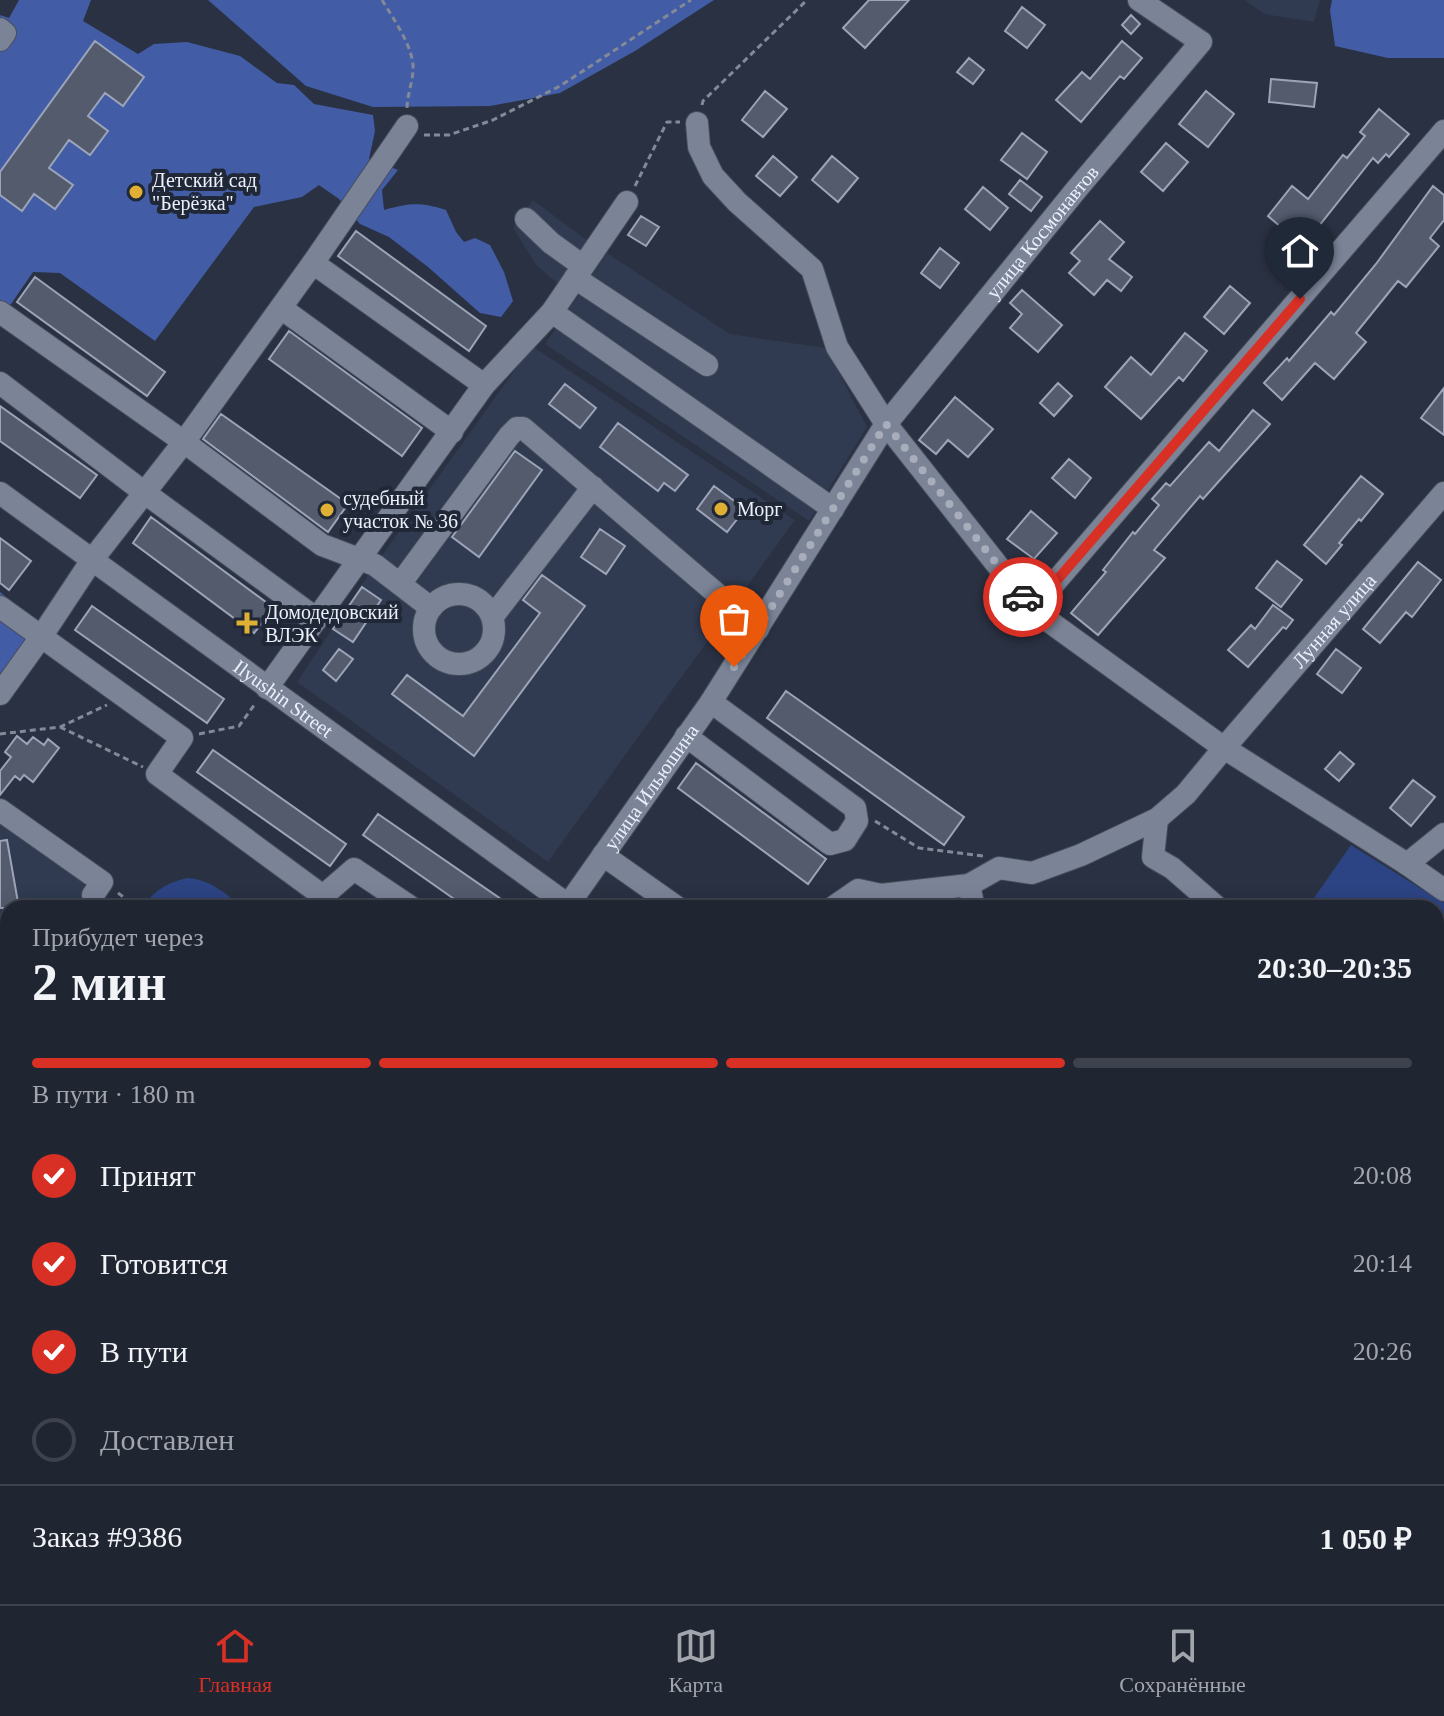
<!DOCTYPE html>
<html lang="ru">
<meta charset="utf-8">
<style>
:root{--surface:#202532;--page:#2d313e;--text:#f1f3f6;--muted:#a2a5ac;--line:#3d424d;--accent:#d93025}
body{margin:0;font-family:Georgia,serif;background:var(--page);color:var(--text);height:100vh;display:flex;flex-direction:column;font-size:30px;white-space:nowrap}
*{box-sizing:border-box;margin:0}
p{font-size:26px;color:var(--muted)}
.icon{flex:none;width:44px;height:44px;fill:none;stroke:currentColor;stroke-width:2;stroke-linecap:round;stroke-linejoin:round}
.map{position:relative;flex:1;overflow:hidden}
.panel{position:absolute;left:0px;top:900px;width:1444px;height:704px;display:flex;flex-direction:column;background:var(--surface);border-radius:24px 24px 0 0;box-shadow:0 4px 20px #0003,0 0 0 2px var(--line)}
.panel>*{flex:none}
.pin{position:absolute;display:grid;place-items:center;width:68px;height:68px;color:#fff;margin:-82px -34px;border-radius:50% 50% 50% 0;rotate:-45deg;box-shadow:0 0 8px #0007}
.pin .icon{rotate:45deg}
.courier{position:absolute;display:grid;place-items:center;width:80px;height:80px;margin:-40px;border:6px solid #d93025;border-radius:50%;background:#fff;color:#222;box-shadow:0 2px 10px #0007}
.overview em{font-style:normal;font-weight:700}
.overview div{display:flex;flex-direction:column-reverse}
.overview{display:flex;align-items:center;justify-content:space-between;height:136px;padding:0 32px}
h1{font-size:52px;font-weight:700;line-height:60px}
.bar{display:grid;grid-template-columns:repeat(4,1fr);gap:12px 8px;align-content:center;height:96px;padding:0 32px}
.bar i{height:10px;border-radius:6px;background:var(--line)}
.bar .on{background:var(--accent)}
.bar p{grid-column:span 4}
.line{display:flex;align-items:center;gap:20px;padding:0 32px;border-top:2px solid var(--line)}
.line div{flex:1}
ol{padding:0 32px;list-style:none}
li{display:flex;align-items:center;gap:24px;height:88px}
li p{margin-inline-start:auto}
li .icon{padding:8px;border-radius:50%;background:var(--accent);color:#fff;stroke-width:4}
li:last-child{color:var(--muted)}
li i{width:44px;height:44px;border:4px solid var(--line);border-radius:50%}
.tabs{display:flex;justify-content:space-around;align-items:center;height:112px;border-top:2px solid var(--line);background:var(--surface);font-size:22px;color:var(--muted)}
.tabs a{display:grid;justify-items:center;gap:4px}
.tabs .on{color:var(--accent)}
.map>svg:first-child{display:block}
</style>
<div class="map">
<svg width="1444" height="1604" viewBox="0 0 1444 1604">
<rect width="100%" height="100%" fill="#2a3142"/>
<path fill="#303a50" d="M1245,0H1320L1314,22L1264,14Z
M533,200L588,241L558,284L537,266L513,228Z
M607,253L730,334L826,348L867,427L809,521L545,344Z
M532,346L795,520L548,862L297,682L375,565Z
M0,819L97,888L101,908H8V1094L0,1088Z
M125,1596H366L361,1604H133L134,1602Z"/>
<path fill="#2d4484" d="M1351,845L1444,903V1604H1317L1318,1596H1436V908H1307Z
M187,878C211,879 225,894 244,908H142C154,891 166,883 187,878Z"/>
<path fill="#425da5" d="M19,0H91L83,21L138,54L154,44L187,42L240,56L277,83L294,85L314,104L373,115L375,131L369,159L398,170L382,190L384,210C411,203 419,202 446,210L456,232L464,242L475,238L490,245L504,272L513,301L501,317L480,313L428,267L389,237L360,224L339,199L319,185L302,197L254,207L155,341L60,273L33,272L9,307L0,301V15L9,18Z
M208,0H714L635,51L560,93L490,106L373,107L306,86Z
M1332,0H1444V58H1388L1335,46L1330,10Z
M0,592L15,604L30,642L0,684Z"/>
<path fill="#535b6d" stroke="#9ba4b8" stroke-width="2" d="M869,0H909L865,48L843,28Z
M1022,7L1045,25L1027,48L1005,31Z
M1131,15L1140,24L1131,34L1122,25Z
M95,41L144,77L123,106L105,93L88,116L108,131L90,155L69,140L49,168L73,185L55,209L34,194L22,211L0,195V172Z
M1122,41L1142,58L1124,79L1120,76L1081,122L1056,100L1082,72L1090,79Z
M969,58L984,70L973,84L957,72Z
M1271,79L1317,83L1314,107L1269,102Z
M765,91L787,109L763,137L742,120Z
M1206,91L1234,114L1208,147L1179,124Z
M1379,109L1409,134L1389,157L1386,154L1378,163L1373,158L1303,246L1268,216L1292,186L1308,199L1343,155L1347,158L1365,136L1360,132Z
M1022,133L1047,152L1027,179L1001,160Z
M1166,143L1188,162L1163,191L1141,172Z
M773,156L797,177L780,196L756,176Z
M832,156L858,178L838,202L812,180Z
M1020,180L1042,197L1031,211L1009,194Z
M1433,186L1444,195V220L1430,238L1439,246L1406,287L1398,281L1356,333L1366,342L1334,379L1315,363L1282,400L1264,383L1287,358L1289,361L1331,312L1334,315L1376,264Z
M983,187L1008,208L990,230L965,209Z
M641,216L659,227L646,246L628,235Z
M1100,221L1124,242L1109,259L1132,277L1121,291L1107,280L1094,295L1069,273L1080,261L1071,253Z
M356,231L486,326L469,351L338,256Z
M940,248L959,263L940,288L921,273Z
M35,277L165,372L147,396L17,302Z
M1230,286L1250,303L1224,334L1204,317Z
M1022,290L1062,325L1038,352L1010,328L1022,314L1010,303Z
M289,331L422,428L402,456L269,359Z
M1185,333L1207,351L1183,381L1179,377L1141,419L1105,387L1131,357L1151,375Z
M1058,383L1072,396L1054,416L1040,403Z
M565,384L596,408L580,428L549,404Z
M1444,388V435L1421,418Z
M955,397L993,429L968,457L948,440L936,454L919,440Z
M0,406L97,475L80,498L0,441Z
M1253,410L1270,424L1203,499L1200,496L1154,550L1165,558L1098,635L1071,613L1106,572L1103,570L1133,532L1135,534L1159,505L1152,499L1166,483L1170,486L1209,442L1219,451Z
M221,414L348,504L328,532L203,439Z
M618,423L688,475L675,491L664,483L658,491L600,447Z
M515,451L542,470L479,557L452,537Z
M1069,459L1091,478L1075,498L1052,478Z
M1361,476L1383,494L1361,521L1359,519L1339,543L1342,545L1326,564L1304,545Z
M714,486L745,509L727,532L697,509Z
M1031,511L1057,533L1034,559L1007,539Z
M151,517L274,608L254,633L133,543Z
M600,529L625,546L606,574L581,557Z
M0,538L31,561L9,590L0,583Z
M1277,561L1302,580L1281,607L1256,588Z
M1418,562L1441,580L1412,617L1406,612L1380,643L1363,629Z
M542,575L585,606L474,756L392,694L407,675L463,716L540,613L523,600Z
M362,587L381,600L353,642L333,629Z
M1273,605L1293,620L1286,629L1283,627L1248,667L1228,650L1251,625L1255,629Z
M92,606L224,699L207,723L75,630Z
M339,649L353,659L336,681L323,670Z
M1336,649L1361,668L1342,693L1317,674Z
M786,691L964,817L944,845L767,718Z
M17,736L27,744L33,737L44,745L48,739L59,748L33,782L24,775L20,780L15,776L0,795V771L11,757L5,752Z
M213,750L346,844L330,866L197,772Z
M1340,752L1354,764L1339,781L1325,769Z
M696,763L826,859L808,884L678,788Z
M1413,780L1435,797L1411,826L1390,808Z
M378,814L514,908H467L363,835Z
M7,840L19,908H0V841Z"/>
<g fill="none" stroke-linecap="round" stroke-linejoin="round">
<g stroke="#474d5b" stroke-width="24">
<g id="minor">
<path d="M0,29L5,33L0,40"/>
<path d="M697,123L699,147L713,176L737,202L812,269L837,347L886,424L1032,609L1224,748L1407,864L1444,890"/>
<path d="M526,219L551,243L583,266"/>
<path d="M313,263L484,385"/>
<path d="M575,278L707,365"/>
<path d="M281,308L452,432"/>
<path d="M0,312L184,442L322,545L375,565L431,608"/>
<path d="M552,312L833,509"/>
<path d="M0,383L145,493L317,619"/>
<path id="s1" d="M0,493L568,905"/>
<path d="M400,584L509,436L517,428H523L758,629"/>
<circle cx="459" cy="629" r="35"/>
<path d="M0,607L182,738L157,774L323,896L354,869L412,908"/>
<path d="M1032,609L1444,131"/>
<path d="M493,616L593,487"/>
<path d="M267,688L484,385L552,312L627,202"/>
<path d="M0,694L41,637L92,560L184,442L313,263L407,126"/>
<path d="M686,736L830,844L845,840L857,821L855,808L711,702"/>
<path d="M0,810L102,882L93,895L95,908"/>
<path d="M1157,819L1153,857L1172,868L1218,908"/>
<path d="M603,855L678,908"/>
<path d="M1407,864L1444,834"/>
<path d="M969,885L974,908"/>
<path id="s2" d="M566,908L711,702L886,424L1076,190L1201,42L1139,0"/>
<path id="s3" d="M832,908L858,890L881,895L969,885L999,868L1032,873L1081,855L1157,819L1186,794L1224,748L1444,493"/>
<path d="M0,1049L8,1048"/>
<path d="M1436,1063L1444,1064"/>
<path d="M1436,1160L1444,1161"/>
<path d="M0,1184L8,1186"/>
<path d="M0,1355L8,1361"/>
<path d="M1436,1359L1444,1360"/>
<path d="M0,1399L8,1405"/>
<path d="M0,1497L8,1487"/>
<path d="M1436,1554L1444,1555"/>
<path d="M295,1596L306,1604"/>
<path d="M408,1596L411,1604"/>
<path d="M542,1596L553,1604"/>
<path d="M769,1596V1604"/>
<path d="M65,1604L71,1596"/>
<path d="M353,1604L359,1596"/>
<path d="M1050,1604V1596"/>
<path d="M1280,1604L1281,1596"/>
</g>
</g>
<path stroke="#838997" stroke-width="3" stroke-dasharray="6 4" stroke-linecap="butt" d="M382,0C393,18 415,49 413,71C412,84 407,96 407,109
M702,105L703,101L807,0
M424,135H449L493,120L560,86L691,0
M635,186L667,122H680
M60,727L143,767
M0,734L60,727L107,705
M199,734L239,726L255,704
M875,821L919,848L983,856
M118,893L137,907
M1436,1250L1444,1251
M611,1599L618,1604
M608,1604L611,1596
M657,1604V1596
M673,1604L690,1598"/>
<use href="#minor" stroke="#7b8497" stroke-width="22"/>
</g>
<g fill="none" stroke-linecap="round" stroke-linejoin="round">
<path stroke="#a7adba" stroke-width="8" stroke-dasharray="0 14.4" d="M734,667L886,424L1023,597"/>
<path stroke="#d93025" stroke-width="10" d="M1023,597L1032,609L1300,299"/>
</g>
<g fill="#dfb034" stroke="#202737" stroke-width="3">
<circle cx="136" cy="192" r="8"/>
<circle cx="721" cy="509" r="8"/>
<circle cx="327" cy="510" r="8"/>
<path d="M243 611h8v8h8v8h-8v8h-8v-8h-8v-8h8z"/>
</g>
<g text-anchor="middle" stroke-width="8" stroke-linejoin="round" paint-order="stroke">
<g font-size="20" fill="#ebf0fb" stroke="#202737" text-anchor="start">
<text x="152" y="187">Детский сад<tspan x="152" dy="23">"Берёзка"</tspan></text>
<text x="343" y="505">судебный<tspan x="343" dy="23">участок № 36</tspan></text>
<text x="737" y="516">Морг</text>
<text x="265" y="619">Домодедовский<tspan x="265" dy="23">ВЛЭК</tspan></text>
</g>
<g font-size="20" fill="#ebf0fb" stroke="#202737">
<text dy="7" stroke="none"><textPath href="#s2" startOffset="828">улица Космонавтов</textPath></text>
<text dy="7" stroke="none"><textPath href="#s3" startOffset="614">Лунная улица</textPath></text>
<text dy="7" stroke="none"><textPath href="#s1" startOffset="350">Ilyushin Street</textPath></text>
<text dy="7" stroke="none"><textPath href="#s2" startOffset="148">улица Ильюшина</textPath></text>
</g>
</g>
</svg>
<div class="pin" style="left:734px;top:667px;background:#ea580c"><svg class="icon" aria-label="bag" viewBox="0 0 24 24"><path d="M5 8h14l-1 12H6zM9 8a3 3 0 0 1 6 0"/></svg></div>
<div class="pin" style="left:1300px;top:299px;background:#1f2937"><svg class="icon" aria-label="home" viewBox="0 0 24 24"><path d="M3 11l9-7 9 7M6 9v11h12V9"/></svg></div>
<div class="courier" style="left:1023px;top:597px"><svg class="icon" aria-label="car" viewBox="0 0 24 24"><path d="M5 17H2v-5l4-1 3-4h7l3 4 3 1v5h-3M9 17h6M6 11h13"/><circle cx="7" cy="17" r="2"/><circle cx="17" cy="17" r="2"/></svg></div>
<section class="panel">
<div class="overview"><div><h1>2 мин</h1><p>Прибудет через</p></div><em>20:30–20:35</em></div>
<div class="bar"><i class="on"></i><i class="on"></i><i class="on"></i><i></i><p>В пути · 180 m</p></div>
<ol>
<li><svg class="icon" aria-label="check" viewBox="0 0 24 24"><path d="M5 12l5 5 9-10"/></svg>Принят<p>20:08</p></li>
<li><svg class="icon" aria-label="check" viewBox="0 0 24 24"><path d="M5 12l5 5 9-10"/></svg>Готовится<p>20:14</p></li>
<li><svg class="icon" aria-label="check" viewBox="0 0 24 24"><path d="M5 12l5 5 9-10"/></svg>В пути<p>20:26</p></li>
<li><i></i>Доставлен</li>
</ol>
<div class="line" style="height:104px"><div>Заказ #9386</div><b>1 050 ₽</b></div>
</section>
</div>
<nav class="tabs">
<a class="on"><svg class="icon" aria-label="home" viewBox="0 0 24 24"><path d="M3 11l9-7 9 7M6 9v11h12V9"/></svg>Главная</a>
<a><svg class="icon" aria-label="map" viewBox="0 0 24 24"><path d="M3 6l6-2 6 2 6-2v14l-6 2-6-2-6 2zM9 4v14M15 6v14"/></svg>Карта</a>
<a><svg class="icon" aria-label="saved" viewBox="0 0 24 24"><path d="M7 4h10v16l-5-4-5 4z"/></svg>Сохранённые</a>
</nav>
